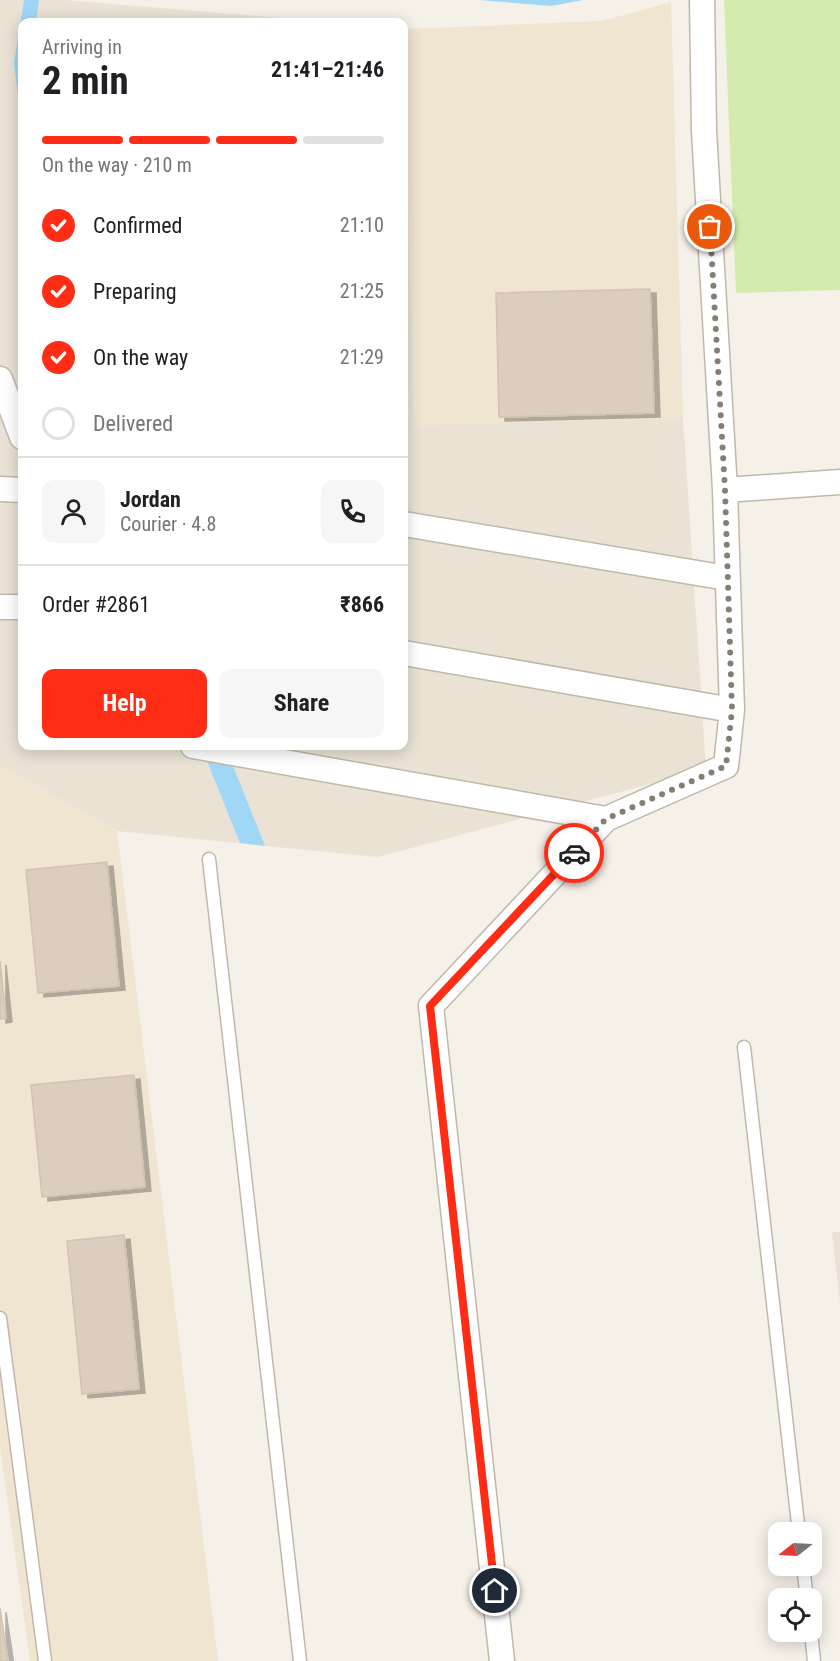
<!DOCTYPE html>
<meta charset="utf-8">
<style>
:root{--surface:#fff;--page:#f6f6f6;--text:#202124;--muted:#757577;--line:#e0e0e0;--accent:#ff2d15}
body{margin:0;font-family:"Roboto Condensed",sans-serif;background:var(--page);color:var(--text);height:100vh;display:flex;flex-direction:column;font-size:22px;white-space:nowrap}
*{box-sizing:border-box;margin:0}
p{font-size:20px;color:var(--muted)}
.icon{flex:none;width:33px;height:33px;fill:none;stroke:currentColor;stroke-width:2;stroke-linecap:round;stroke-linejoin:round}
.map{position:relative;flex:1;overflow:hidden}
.side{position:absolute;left:18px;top:18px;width:390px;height:732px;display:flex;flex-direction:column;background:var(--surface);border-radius:12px;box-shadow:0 3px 15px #0003}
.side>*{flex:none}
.needle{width:39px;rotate:252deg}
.fabs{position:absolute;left:768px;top:1522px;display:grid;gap:12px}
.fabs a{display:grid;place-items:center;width:54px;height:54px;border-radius:12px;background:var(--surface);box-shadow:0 3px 15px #0003;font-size:30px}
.pin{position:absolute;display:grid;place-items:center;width:51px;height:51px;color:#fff;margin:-26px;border:3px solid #fff;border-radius:50%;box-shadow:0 2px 6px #0007}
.courier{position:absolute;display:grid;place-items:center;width:60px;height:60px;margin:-30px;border:4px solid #ff2d15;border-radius:50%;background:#fff;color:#222;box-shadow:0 2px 8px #0007}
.overview em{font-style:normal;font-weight:700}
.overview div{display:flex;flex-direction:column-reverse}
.overview{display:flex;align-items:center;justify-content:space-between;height:102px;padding:0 24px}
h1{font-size:39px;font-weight:700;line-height:45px}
.bar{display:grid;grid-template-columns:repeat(4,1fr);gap:9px 6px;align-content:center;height:72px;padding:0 24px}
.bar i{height:8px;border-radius:4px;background:var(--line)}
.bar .on{background:var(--accent)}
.bar p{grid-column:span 4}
.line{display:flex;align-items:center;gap:15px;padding:0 24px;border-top:2px solid var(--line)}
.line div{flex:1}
.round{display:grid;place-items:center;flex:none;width:63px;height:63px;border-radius:12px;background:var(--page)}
ol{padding:0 24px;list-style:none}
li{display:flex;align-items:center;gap:18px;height:66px}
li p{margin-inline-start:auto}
li .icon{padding:6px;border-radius:50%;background:var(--accent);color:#fff;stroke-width:4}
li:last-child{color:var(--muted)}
li i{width:33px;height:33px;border:3px solid var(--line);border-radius:50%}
.button{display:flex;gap:12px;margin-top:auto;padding:12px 24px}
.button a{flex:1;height:69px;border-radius:12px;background:var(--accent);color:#fff;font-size:24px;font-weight:700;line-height:69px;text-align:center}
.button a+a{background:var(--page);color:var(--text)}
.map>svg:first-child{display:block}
</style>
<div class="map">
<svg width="840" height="1661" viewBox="0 0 840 1661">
<defs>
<filter id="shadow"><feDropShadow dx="6" dy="4" stdDeviation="0" flood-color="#0004"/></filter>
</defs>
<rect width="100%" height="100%" fill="#f5f0e8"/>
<path fill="#e9e2d5" d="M0,0H65L328,22H22V746H404V53L415,425L683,418L706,769L378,857L117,831L8,769L0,768Z
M832,1232H840V1303Z"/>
<path fill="#efe5d0" d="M671,2L683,418L415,426L404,29L602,21Z
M0,768L8,769L117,831L218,1661H30L0,1446Z"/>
<path fill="#d3ecad" d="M724,0H840V290L736,293Z"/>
<path fill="#a0d7f6" d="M24,0H39L36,22H22V130L14,63Z
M382,0H583L551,6L479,0Z
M201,746H225L265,846L240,843Z"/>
<path fill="#dbcebf" stroke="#d3c3af" stroke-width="1.5" filter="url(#shadow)" d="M650,289L654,413L499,417L496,293Z
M107,862L119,986L38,993L26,870Z
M0,961L6,1018L0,1019Z
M134,1075L145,1187L42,1197L31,1085Z
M124,1235L139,1389L82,1394L67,1241Z
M0,1608L8,1661H0Z"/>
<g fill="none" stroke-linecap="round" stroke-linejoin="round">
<g stroke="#c1b8a9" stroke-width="15">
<path id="lane" d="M209,859L300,1661
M744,1047L799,1533
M0,1318L45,1661
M803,1566L807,1599
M811,1632L814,1661"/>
</g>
<g stroke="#c1b8a9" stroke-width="27">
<path id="street" d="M0,379L22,437
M0,489L22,490
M725,490L840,482
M404,524L727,578
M0,607H22
M404,653L732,710
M193,746L606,819
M502,1661L431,1006L606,819L726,766L732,710L725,490L704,131L702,0"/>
</g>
<use href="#lane" stroke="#fff" stroke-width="12"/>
<use href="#street" stroke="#fff" stroke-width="24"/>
</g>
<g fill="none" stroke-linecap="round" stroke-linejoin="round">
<path stroke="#857e74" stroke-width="6" stroke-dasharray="0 10.8" d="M574,853L606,819L726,766L732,710L725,490L710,227"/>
<path stroke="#ff2d15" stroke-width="8" d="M495,1591L430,1006L574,853"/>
</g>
</svg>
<div class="fabs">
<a><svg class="needle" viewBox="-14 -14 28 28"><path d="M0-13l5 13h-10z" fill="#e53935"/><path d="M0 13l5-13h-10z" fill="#757577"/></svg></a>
<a><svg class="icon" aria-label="locate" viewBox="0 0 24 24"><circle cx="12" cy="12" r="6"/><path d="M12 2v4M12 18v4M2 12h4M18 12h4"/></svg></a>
</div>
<div class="pin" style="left:710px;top:227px;background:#ea580c"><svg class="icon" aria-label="bag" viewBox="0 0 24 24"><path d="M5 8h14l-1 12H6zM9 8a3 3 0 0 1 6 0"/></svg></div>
<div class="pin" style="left:495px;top:1591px;background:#1f2937"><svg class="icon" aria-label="home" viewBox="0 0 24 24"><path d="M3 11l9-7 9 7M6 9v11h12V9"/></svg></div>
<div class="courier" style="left:574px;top:853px"><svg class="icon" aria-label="car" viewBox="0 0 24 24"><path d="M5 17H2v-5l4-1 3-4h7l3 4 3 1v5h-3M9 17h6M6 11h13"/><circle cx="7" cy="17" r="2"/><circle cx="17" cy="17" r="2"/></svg></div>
<section class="side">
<div class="overview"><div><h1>2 min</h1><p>Arriving in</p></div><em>21:41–21:46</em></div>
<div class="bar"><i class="on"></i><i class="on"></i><i class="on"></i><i></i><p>On the way · 210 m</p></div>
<ol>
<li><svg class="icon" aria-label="check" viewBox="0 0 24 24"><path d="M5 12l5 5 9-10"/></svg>Confirmed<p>21:10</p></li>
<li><svg class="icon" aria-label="check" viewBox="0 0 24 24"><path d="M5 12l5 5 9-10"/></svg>Preparing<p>21:25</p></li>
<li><svg class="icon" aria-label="check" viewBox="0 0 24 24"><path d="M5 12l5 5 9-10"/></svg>On the way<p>21:29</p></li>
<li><i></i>Delivered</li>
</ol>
<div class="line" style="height:108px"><a class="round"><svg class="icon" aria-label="person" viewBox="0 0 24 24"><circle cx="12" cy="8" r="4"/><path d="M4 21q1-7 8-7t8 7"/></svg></a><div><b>Jordan</b><p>Courier · 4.8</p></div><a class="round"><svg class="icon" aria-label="phone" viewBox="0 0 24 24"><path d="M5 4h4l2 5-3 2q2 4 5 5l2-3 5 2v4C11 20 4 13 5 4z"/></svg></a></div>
<div class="line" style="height:78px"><div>Order #2861</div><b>₹866</b></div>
<div class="button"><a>Help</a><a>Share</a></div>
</section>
</div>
